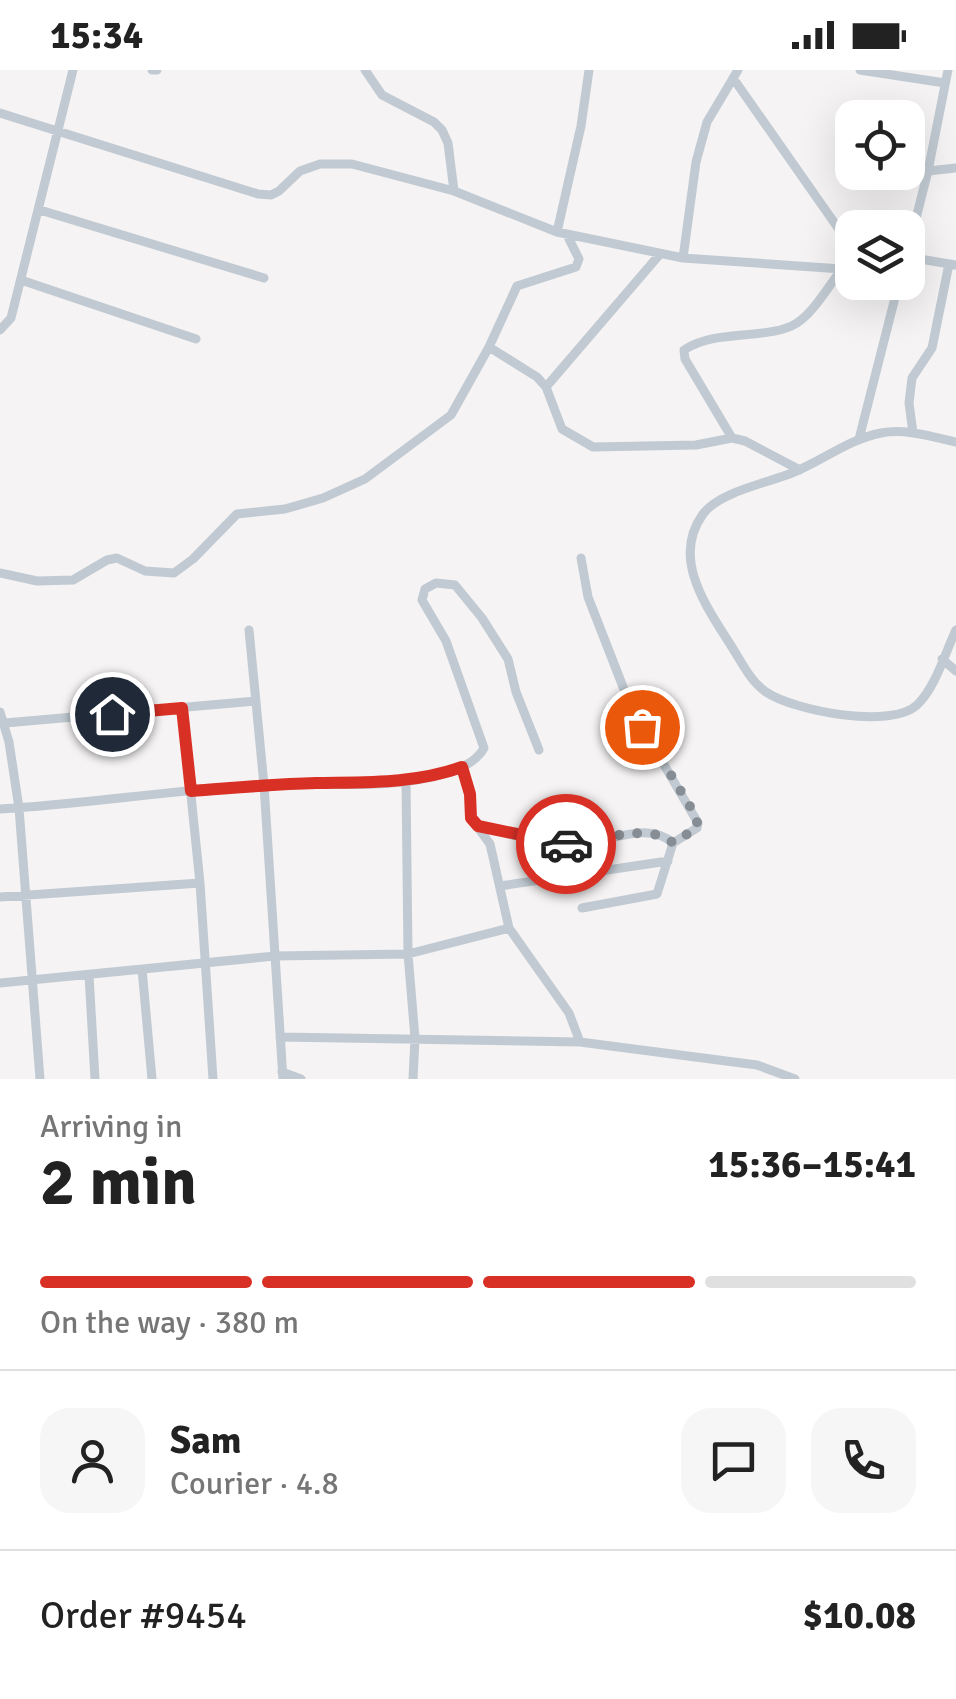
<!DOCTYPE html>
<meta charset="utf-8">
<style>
:root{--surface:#fff;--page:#f6f6f6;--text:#222;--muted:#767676;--line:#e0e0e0;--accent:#d93025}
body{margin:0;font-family:Signika,sans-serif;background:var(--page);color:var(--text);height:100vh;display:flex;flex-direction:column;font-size:38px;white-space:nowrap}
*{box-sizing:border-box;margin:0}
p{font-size:32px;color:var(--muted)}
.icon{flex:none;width:55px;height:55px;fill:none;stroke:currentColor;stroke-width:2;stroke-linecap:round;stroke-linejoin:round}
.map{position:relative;height:1009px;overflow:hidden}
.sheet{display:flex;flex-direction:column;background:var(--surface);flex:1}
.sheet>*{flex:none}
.tools{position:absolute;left:835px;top:30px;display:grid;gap:20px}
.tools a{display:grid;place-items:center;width:90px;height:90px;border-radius:20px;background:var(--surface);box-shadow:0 10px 40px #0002;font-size:50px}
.pin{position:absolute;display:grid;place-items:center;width:85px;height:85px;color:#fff;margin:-42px;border:5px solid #fff;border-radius:50%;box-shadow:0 2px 10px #0007}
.courier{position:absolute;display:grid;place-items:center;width:100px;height:100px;margin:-50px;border:8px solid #d93025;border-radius:50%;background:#fff;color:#222;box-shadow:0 2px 12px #0007}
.head em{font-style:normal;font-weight:800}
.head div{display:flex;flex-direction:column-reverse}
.head{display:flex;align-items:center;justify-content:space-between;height:170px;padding:0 40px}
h1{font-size:65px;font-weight:800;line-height:75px}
.bar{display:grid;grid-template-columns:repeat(4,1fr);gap:15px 10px;align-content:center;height:120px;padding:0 40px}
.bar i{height:12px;border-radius:8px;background:var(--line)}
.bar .on{background:var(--accent)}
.bar p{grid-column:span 4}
.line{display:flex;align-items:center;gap:25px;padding:0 40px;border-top:2px solid var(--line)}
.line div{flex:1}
.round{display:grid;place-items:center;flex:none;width:105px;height:105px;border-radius:30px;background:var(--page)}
.status{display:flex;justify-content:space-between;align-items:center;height:70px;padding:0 50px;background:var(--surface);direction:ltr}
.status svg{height:28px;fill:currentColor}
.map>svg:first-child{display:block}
</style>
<div class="status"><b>15:34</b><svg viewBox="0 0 49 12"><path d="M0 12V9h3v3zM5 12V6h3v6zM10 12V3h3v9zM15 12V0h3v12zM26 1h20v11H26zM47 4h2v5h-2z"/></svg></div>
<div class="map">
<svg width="956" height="1009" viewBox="0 0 956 1009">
<rect width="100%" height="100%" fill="#f5f3f3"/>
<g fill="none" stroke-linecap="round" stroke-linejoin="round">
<path stroke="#c1cad2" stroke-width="9" d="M152,0H157
M365,0L382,25L434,52L442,60L448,73L454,121
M860,0L945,13
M733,8L852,178
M0,43L258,124L271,125L279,121L300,101L320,94H352L454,121L557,162L683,188L842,199L852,197
M928,101L956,98
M40,140L264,208
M557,162L581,56L589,0
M908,180L928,101L948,0
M908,187L956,195
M683,188L696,92L707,52L738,0
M21,210L196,269
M0,260L11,248L73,0
M489,277L537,307L546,317L562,359L593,377L696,375L732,368L745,371L800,400
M546,317L660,184
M913,363L909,333L912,308L932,278L949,194
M732,368L685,289L684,280C717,258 768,271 797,253C815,241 829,215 842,199
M859,369L899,212
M956,372C933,367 905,358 881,363C849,369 822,391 792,403C767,413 719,422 703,444C671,488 706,536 730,574C741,591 750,611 766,622C794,641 893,660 918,634C936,616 945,583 956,560
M581,488L588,527L632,640L698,753L697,758L673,773L657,824L582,838
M0,503L37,511L73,510L107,490L117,488L145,501L174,503L193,489L237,444L285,439L323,428L365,409L451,345L489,277L517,216L576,197L579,189L567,165
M249,560L264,715L283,1009
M942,589L956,601
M182,638L200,813L213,1009
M0,642L9,672L19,738L40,1009
M5,653L256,631
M462,697L470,723L471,748L490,774L509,858L569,943L580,972
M406,711L408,884L415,968L413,1009
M0,739C89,734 177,719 266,715C322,712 386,720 440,705C457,700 476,693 484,678L446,571L422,530L425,519L436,513L455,515L482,548L508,589L516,622L539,680
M478,756C518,767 555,777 597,771C622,766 652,754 673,773
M500,816L668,791
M0,827L200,813
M142,899L152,1009
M89,905L95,1009
M0,913L275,886L408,884L509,858
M280,967L580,972L757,995L795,1009
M282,1002L301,1009"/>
</g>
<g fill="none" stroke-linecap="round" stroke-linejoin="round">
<path stroke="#868d94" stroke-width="10" stroke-dasharray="0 18" d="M566,774C596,771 650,752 673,773L697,758V748L642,657"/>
<path stroke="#d93025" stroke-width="12" d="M112,644L182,638L191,721C233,718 274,714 316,713C365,712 414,714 462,697L470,724L471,748L478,756L566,774"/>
</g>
</svg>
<div class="tools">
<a><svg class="icon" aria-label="locate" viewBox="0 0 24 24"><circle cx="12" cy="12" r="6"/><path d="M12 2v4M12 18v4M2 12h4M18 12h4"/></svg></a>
<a><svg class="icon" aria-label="layers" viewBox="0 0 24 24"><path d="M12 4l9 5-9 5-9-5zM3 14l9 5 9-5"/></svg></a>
</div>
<div class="pin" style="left:642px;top:657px;background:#ea580c"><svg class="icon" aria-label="bag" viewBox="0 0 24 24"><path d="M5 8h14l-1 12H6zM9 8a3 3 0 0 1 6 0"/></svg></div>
<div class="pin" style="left:112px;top:644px;background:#1f2937"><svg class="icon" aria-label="home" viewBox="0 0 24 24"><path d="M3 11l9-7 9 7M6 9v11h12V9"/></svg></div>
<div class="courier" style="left:566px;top:774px"><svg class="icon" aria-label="car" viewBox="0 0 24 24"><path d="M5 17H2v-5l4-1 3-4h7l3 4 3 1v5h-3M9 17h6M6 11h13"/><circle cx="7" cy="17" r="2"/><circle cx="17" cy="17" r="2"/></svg></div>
</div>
<section class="sheet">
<div class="head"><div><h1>2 min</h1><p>Arriving in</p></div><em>15:36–15:41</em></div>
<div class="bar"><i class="on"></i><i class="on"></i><i class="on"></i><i></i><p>On the way · 380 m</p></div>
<div class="line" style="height:180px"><a class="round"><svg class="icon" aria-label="person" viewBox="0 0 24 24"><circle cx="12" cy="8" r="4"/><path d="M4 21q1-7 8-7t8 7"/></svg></a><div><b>Sam</b><p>Courier · 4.8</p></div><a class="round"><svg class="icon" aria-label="chat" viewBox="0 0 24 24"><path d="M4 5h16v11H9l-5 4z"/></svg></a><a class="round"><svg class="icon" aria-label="phone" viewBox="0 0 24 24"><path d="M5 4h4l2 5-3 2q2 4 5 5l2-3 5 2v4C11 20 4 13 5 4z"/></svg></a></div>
<div class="line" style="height:130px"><div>Order #9454</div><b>$10.08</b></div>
</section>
